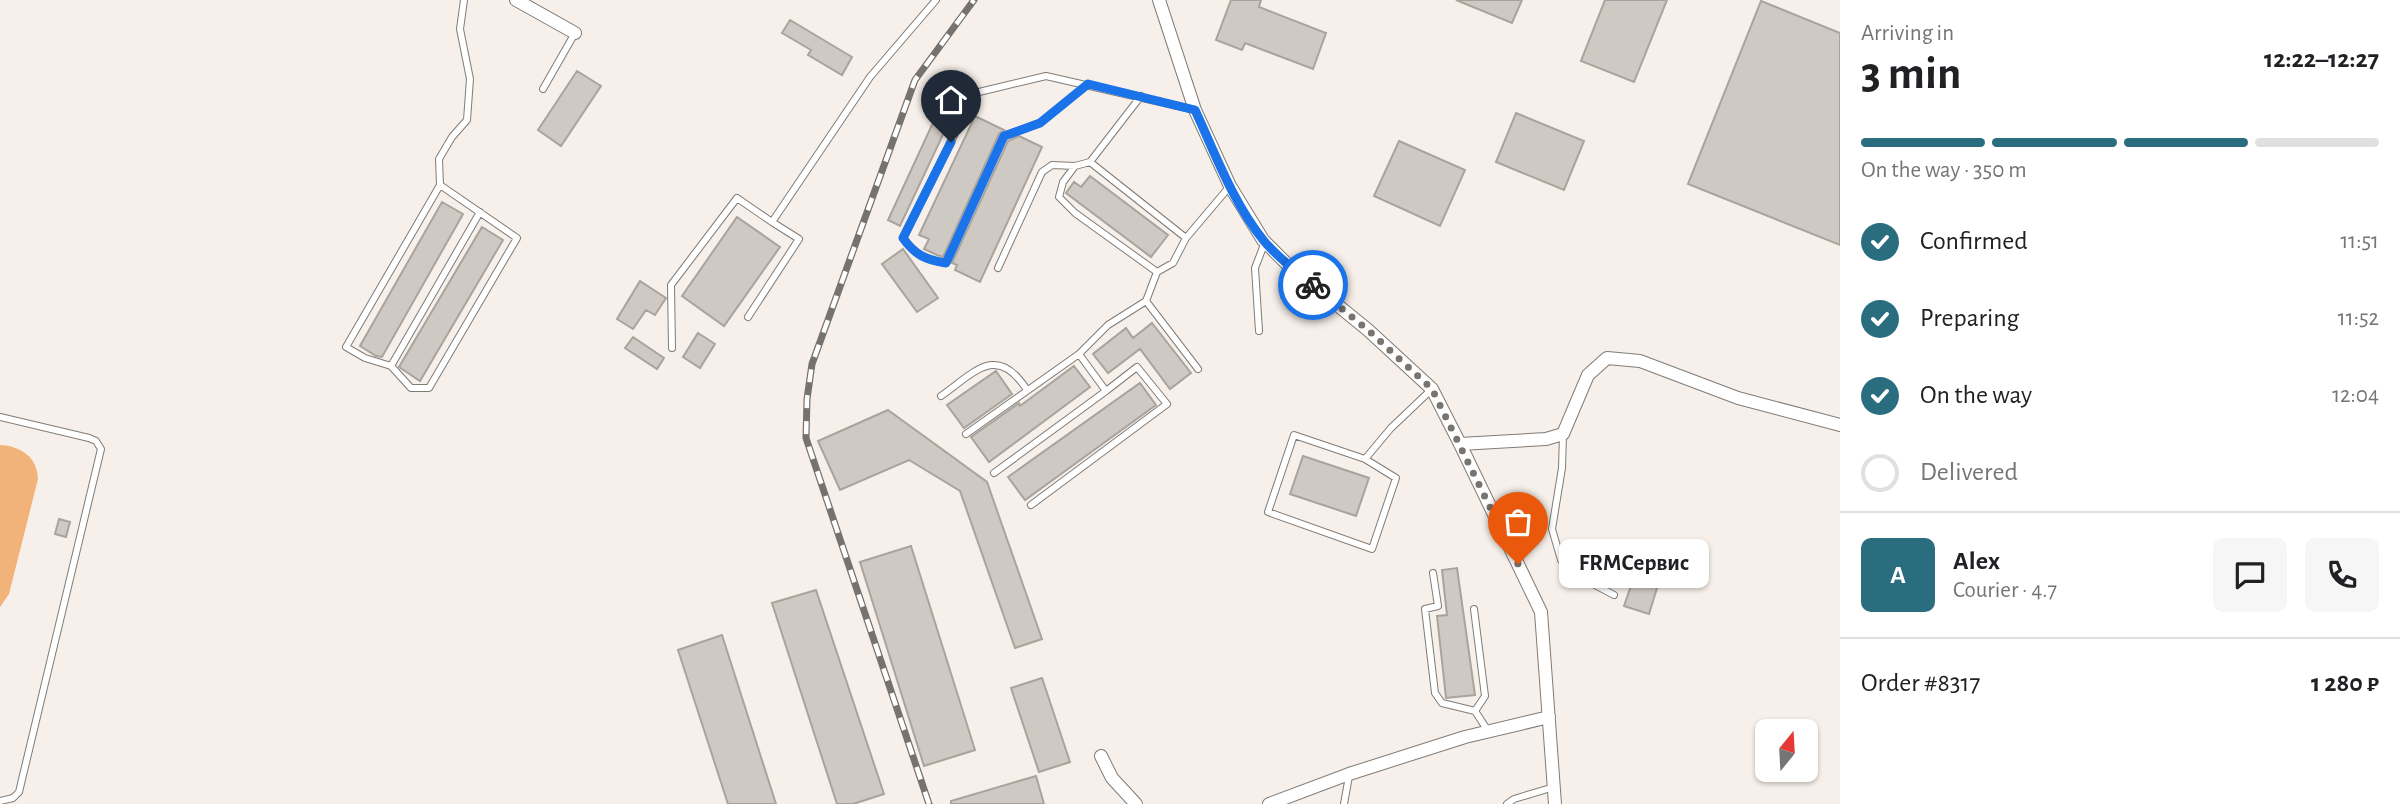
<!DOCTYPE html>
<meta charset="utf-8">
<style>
:root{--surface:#fff;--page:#f6f6f6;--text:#202124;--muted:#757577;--line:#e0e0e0;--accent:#296d7e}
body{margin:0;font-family:"Alegreya Sans",sans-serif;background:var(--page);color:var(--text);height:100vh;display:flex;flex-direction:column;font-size:26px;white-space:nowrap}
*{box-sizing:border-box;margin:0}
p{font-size:23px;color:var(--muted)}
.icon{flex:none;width:38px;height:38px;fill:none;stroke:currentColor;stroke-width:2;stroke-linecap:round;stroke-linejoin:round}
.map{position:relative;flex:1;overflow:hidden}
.side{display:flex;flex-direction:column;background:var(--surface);width:560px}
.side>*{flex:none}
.needle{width:46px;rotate:18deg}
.controls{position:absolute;left:1755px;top:719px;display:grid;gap:14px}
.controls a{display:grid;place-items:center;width:63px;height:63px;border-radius:10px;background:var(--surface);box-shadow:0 2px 5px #0004;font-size:35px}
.pin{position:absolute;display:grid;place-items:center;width:60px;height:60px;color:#fff;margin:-72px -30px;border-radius:50% 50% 50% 0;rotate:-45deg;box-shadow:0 0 7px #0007}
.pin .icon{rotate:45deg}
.courier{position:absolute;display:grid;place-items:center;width:70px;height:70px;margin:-35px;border:5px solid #1a73e8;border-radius:50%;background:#fff;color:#222;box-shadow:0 2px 9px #0007}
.bubble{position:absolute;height:49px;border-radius:10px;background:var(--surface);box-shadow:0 2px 5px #0004;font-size:23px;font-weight:600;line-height:49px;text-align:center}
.overview em{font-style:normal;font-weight:600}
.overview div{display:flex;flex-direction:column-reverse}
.overview{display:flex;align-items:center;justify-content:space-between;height:119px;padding:0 21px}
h1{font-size:46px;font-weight:600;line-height:52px}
.bar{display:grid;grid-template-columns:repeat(4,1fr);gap:10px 7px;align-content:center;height:84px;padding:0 21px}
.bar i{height:9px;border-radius:5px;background:var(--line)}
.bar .on{background:var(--accent)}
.bar p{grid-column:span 4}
.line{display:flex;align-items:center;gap:18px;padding:0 21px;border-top:2px solid var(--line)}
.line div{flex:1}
.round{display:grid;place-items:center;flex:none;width:74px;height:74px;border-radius:10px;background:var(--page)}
ol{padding:0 21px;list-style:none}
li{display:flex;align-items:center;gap:21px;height:77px}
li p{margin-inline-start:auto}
li .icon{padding:7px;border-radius:50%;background:var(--accent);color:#fff;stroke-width:4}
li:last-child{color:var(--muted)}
li i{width:38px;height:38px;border:4px solid var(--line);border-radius:50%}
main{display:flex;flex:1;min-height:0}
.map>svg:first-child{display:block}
</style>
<main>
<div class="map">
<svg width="1840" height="804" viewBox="0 0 1840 804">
<rect width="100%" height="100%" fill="#f7f0ea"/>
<path fill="#f1b379" d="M0,445C21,446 37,457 38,479L9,594L0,607Z"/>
<path fill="#cfc9c3" stroke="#a9a39d" stroke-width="2" d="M1231,0H1261L1259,7L1326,33L1313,69L1245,43L1242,50L1216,40Z
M1456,0H1522L1512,23Z
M1605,0H1667L1634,82L1581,61Z
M1761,1L1840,33V245L1688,184Z
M790,20L852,57L842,75L808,55L811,50L782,33Z
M577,71L601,86L561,146L538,130Z
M943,101L956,107L900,226L888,220Z
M1516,113L1584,141L1564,190L1496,162Z
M975,116L1004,130L999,134L943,257L937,255L924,249L929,239L919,235Z
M1019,136L1042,147L980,282L955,270L957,265L952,263L1008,141Z
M1399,141L1465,170L1440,226L1374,196Z
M1090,176L1168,235L1151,257L1066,193L1074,182L1081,187Z
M442,202L463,214L382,357L376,356L360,346Z
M737,217L780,247L724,326L682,296Z
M482,227L503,240L420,381L399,367Z
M903,249L938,298L917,312L882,264Z
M640,281L666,298L655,315L646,310L633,329L617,319Z
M1152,323L1191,373L1170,389L1140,349L1108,373L1093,354L1126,328L1133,338Z
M698,333L715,344L700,368L683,357Z
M633,337L664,358L657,369L625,348Z
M1074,366L1090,387L989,462L971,437L1019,403L1020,406Z
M996,371L1012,394L964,428L947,405Z
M1140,383L1156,405L1025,500L1008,477Z
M888,410L987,482L1042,639L1015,648L960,491L909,460L840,490L818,441Z
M1303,456L1369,478L1356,516L1290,494Z
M59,519L70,522L66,537L55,534Z
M911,546L975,750L924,766L860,562Z
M1638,565L1662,572L1649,614L1624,606Z
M1457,568L1475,695L1446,698L1437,616L1447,615L1442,570Z
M816,590L884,794L853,804H837L772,603Z
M722,635L776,804H728L678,650Z
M1042,678L1070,762L1039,772L1011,688Z
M1036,776L1044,804H951V801Z"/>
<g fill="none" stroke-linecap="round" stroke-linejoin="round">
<g stroke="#817b76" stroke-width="8">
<path id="lane" d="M1088,84L1040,123L1004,136L946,263C926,260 915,255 903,238L975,93L1046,76L1195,110
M543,89L575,33
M1075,166L1063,182L1059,197L1075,213L1157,272L1173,263L1186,238L1090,162
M440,185L517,238L429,388H411L391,366L365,358L346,347L440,185L439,159L452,137L467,120L470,79L460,29L464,0
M1186,238L1230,186
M998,268L1042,172L1052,165L1075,166L1090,162L1141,96
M1146,301L1198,369
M748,317L799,239L772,222L870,77L936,0
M1259,331L1255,268L1265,242
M672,348L671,285L737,198L772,222
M391,366L480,212
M941,396C975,372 997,343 1027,390
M0,417L89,438L96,441L101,449L19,792L13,798L0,801
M966,434L1079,354
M1563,434L1562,468L1552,529L1561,560L1582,578L1614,595
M1365,459L1396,478L1372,549L1268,512L1294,435L1365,459L1391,428L1432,389
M994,473L1106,391
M1031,505L1167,404L1137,367L1106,391L1079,354L1108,325L1146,301L1157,272
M1433,573L1438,606L1425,609L1435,693L1442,703L1475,711
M1474,609L1485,696L1475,711L1488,731
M1344,804L1349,776
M1507,804L1514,799L1554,787"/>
</g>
<g stroke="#817b76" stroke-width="14">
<path id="street" d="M516,0L575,33
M1159,0L1195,110L1230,186L1263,240L1287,264L1368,330L1432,389L1460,444L1541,612L1555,804
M1460,444L1546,439L1563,434L1588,375L1607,358L1640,361L1738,398L1840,425
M1101,756L1112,778L1136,804
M1269,804L1349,774L1465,737L1549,717"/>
</g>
<use href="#lane" stroke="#fff" stroke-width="6"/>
<use href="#street" stroke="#fff" stroke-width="12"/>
<g stroke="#76726e" stroke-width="7">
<path id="rail" d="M929,804L806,438L807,399L812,364L915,80L974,0"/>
</g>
<use href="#rail" stroke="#fff" stroke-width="4.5" stroke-dasharray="13" stroke-linecap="butt"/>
</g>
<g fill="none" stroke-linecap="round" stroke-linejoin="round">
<path stroke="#787470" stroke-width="7" stroke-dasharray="0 12.6" d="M1313,285L1368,330L1432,389L1518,564"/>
<path stroke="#1a73e8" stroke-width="9" d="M951,142L903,238C915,255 926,260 946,263L1004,136L1040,123L1088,84L1195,110C1215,153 1233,203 1264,241C1278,258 1296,271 1313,285"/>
</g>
</svg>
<div class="controls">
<a><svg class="needle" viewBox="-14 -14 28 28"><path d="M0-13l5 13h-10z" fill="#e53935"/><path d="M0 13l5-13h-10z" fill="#757577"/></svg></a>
</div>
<div class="pin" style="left:1518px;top:564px;background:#ea580c"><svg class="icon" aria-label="bag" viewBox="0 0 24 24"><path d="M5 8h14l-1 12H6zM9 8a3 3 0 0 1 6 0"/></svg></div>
<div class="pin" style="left:951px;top:142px;background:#1f2937"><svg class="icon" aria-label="home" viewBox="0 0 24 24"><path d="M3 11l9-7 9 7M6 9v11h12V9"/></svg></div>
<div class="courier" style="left:1313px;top:285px"><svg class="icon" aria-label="bike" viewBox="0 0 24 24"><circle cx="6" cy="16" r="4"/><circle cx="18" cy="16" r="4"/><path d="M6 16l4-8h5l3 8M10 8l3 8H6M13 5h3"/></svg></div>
<div class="bubble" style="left:1559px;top:539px;width:150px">FRMСервис</div>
</div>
<section class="side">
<div class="overview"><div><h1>3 min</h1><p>Arriving in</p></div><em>12:22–12:27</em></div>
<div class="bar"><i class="on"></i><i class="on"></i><i class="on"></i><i></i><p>On the way · 350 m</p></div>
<ol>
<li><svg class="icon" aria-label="check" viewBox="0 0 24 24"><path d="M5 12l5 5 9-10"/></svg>Confirmed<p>11:51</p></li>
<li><svg class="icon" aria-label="check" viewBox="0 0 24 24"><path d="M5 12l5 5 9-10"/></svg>Preparing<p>11:52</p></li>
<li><svg class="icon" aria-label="check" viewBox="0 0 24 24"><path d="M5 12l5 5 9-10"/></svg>On the way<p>12:04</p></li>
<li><i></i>Delivered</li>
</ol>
<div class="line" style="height:126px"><b class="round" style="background:var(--accent);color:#fff">A</b><div><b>Alex</b><p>Courier · 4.7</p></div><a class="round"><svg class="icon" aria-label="chat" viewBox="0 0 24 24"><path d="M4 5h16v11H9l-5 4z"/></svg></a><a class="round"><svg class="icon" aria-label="phone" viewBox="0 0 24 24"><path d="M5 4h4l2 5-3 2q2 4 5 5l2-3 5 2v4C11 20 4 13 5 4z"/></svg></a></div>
<div class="line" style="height:91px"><div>Order #8317</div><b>1 280 ₽</b></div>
</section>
</main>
